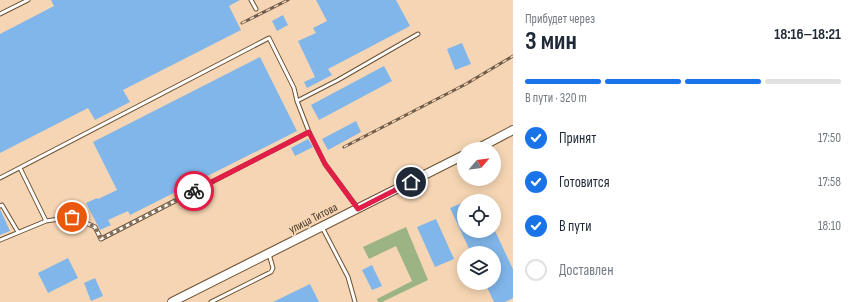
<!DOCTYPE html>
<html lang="ru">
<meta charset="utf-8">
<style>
:root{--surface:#fff;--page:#f2f2f3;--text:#1f2937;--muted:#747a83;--line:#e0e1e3;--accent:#1a73e8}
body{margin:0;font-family:"Sofia Sans Condensed",sans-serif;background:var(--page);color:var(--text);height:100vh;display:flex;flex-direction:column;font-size:15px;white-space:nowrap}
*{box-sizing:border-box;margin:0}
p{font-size:13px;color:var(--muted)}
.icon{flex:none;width:22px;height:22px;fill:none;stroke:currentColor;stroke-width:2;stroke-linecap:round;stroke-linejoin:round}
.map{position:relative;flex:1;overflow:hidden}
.panel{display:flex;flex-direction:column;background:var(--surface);width:340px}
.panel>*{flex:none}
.needle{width:26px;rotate:61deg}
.tools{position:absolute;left:457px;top:142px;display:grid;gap:8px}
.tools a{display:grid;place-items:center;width:44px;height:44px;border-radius:50%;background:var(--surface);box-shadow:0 2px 10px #0003;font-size:20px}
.pin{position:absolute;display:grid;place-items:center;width:34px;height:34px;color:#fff;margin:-17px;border:2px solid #fff;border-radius:50%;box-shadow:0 1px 4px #0007}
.courier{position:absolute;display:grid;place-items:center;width:40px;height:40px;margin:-20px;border:3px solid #e11d48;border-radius:50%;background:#fff;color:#222;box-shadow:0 1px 5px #0007}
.head em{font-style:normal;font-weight:700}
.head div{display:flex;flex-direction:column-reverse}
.head{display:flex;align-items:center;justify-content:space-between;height:68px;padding:0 12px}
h1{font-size:26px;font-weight:700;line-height:30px}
.bar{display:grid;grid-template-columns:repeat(4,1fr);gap:6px 4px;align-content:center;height:48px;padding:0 12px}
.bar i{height:5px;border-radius:3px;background:var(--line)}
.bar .on{background:var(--accent)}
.bar p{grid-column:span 4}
ol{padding:0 12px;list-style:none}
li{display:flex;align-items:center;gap:12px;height:44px}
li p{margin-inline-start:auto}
li .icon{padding:4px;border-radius:50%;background:var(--accent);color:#fff;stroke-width:4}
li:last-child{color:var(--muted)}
li i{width:22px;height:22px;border:2px solid var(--line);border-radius:50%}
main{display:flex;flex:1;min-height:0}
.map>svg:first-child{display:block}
</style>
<main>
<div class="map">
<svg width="513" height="302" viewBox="0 0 513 302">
<rect width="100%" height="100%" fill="#f5d5b3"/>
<path fill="#9cb383" d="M406,227L428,280L382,302H378L377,299L412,281L396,246L369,259L363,247Z"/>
<path fill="#81b6ea" d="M51,0H240L229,6L241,30L123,90L130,102L95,120L88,108L0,153V34L54,6Z
M316,0H396L410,26L328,69L332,75L307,88L304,82L315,77L298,41L316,33L313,28L327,21Z
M283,15L288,25L277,31L272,21Z
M462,43L471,64L455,70L447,49Z
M260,57L297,131L130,215L128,211L108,220L111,225L100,230L86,203L97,198L98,199L117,190L93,142Z
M384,66L392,81L319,120L311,105Z
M356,121L361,132L328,150L322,139Z
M308,139L313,147L295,156L291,148Z
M464,202V231H495L513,269V298L505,302H494L485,283H494V253H471L450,208Z
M0,209L10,231L0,235Z
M436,219L454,259L435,267L417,227Z
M68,258L78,278L48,293L38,273Z
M372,265L382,286L372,290L362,270Z
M95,278L103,296L91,301L84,283Z
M310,284L319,302H273Z"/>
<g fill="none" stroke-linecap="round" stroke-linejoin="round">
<g stroke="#6c5132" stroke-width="5">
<path id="lane" d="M251,0L256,9
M0,14L28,0
M297,101L338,80L418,34
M309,132L325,164L357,207
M0,178L269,38L294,88L297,101L309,132L101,239L95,227L72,217L46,221L20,168
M0,206L2,205L18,232
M322,227L348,277L355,302
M0,240L46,221
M211,302L271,272L273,268L269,254"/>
</g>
<g stroke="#6c5132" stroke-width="10">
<path id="secondary" d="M477,149L513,130
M172,302L464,155"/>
</g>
<use href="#lane" stroke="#fff" stroke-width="3"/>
<use href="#secondary" stroke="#fff" stroke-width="8"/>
<g stroke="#6f5d4b" stroke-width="3">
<path id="rail" d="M242,23L288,0
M344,147L466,84L513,56"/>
</g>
<use href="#rail" stroke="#f5d5b3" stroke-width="1.5" stroke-dasharray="4.5" stroke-linecap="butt"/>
</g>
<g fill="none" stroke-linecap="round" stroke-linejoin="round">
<path stroke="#84705b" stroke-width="4" stroke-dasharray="0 7.2" d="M72,217L95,227L101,239L194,191"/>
<path stroke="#e11d48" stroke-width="5" d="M194,191L309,132L325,164L358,209L411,182"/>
</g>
<g text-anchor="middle" stroke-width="4" stroke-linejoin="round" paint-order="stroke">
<g font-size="12" fill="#473a2c" stroke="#f5d5b3">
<text transform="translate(313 218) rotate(-27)" y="4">улица Титова</text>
</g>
</g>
</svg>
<div class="tools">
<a><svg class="needle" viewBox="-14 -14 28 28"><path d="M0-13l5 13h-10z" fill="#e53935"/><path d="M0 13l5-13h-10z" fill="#747a83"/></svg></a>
<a><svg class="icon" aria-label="locate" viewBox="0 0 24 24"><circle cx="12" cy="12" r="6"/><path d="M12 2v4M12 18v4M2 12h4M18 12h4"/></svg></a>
<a><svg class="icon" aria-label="layers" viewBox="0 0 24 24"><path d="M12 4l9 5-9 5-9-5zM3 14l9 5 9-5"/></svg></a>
</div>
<div class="pin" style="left:72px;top:217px;background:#ea580c"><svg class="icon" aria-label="bag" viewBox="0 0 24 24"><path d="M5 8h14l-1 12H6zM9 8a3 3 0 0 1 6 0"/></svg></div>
<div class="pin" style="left:411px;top:182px;background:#1f2937"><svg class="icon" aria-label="home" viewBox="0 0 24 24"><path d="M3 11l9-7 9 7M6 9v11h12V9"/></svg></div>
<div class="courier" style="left:194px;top:191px"><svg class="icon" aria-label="bike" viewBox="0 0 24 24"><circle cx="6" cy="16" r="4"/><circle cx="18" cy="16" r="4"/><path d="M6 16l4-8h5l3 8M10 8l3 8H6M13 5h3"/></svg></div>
</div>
<section class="panel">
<div class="head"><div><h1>3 мин</h1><p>Прибудет через</p></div><em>18:16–18:21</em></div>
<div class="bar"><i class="on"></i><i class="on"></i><i class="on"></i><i></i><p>В пути · 320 m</p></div>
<ol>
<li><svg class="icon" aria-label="check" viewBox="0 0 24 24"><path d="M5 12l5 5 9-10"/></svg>Принят<p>17:50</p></li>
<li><svg class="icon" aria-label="check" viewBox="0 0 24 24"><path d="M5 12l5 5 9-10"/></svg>Готовится<p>17:58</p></li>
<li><svg class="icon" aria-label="check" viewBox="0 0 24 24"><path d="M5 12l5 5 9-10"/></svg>В пути<p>18:10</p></li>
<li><i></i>Доставлен</li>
</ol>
</section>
</main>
